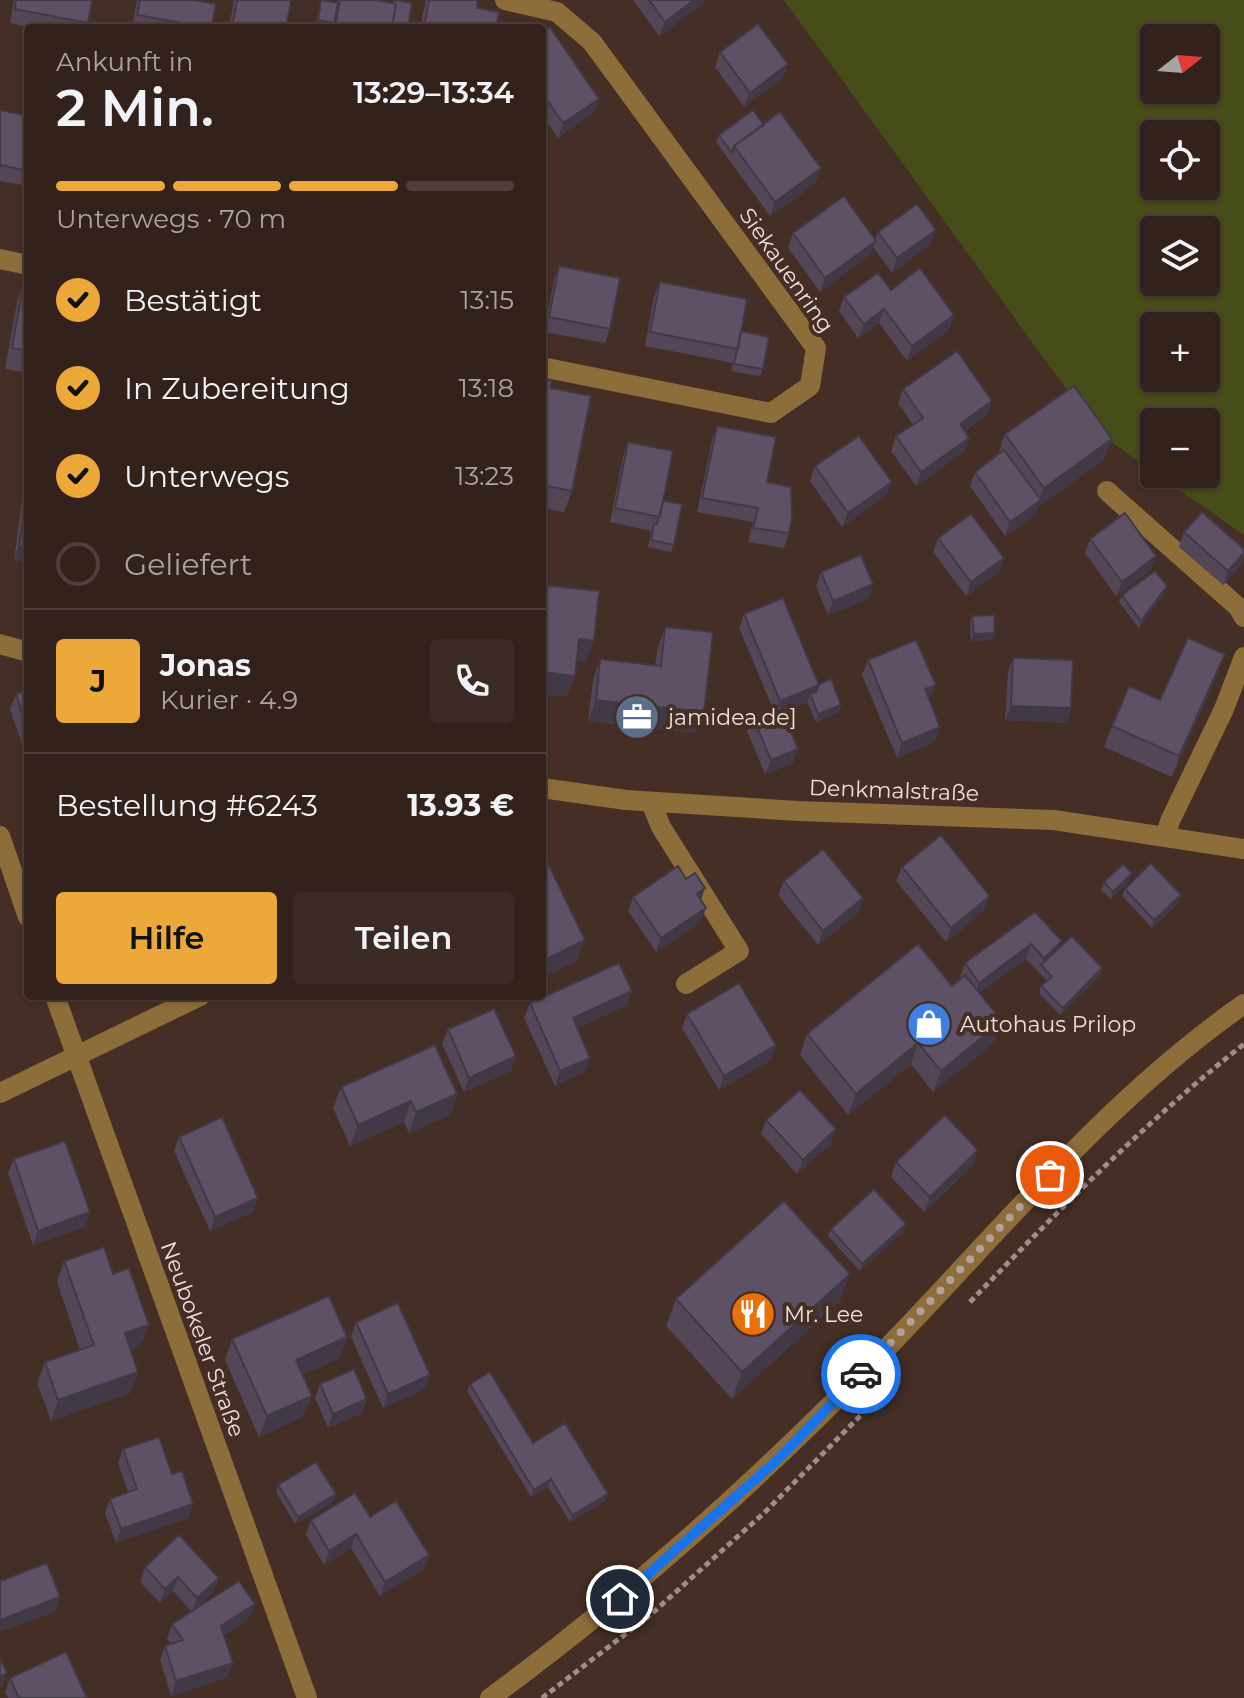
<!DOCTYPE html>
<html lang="de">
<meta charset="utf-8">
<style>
:root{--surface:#33221c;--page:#3b2a25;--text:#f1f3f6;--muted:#a9a4a3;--line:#4e3f3b;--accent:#eca93a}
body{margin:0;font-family:Montserrat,sans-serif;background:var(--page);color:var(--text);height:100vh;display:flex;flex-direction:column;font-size:30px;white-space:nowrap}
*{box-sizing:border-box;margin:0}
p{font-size:26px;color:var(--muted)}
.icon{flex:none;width:44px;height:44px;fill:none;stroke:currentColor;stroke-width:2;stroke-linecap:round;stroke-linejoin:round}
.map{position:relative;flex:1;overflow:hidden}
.sheet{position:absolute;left:24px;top:24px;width:522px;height:976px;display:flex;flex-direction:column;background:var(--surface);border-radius:8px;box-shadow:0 2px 6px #0004,0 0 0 2px var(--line)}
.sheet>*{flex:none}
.needle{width:52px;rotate:73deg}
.tools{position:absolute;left:1140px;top:24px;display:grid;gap:16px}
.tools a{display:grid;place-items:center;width:80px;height:80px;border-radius:8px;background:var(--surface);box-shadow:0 2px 6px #0004,0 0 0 2px var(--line);font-size:40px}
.pin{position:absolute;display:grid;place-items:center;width:68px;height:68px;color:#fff;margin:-34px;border:4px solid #fff;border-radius:50%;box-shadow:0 2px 8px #0007}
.courier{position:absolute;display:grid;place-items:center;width:80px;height:80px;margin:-40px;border:6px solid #1a73e8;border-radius:50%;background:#fff;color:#222;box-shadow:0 2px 10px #0007}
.summary em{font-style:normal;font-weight:600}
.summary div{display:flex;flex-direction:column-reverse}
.summary{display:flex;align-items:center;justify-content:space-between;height:136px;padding:0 32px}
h1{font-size:52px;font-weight:600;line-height:60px}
.bar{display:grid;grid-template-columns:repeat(4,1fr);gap:12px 8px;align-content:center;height:96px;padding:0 32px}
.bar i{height:10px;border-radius:6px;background:var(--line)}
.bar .on{background:var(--accent)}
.bar p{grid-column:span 4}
.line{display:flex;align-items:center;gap:20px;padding:0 32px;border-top:2px solid var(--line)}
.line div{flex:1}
.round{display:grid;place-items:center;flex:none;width:84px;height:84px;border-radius:8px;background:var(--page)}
ol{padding:0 32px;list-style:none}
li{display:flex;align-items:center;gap:24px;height:88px}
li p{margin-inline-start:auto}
li .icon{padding:8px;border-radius:50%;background:var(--accent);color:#111;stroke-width:4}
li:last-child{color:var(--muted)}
li i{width:44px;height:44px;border:4px solid var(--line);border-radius:50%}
.cta{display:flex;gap:16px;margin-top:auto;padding:16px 32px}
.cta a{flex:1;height:92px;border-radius:8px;background:var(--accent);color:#111;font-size:32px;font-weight:600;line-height:92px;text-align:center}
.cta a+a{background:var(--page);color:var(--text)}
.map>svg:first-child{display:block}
</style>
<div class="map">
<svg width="1244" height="1698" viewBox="0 0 1244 1698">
<rect width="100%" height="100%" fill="#442e25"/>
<path fill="#464d18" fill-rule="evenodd" d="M784,0H1244V535L1156,474H1206V422H1154V472L1098,433ZM1154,38H1206V90H1154ZM1154,134H1206V186H1154ZM1154,230H1206V282H1154ZM1154,326H1206V378H1154Z"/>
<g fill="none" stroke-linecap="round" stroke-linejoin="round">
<path stroke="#a08d86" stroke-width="5" stroke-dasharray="6 4" stroke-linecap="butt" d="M970,1302C1058,1211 1145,1122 1244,1044
M542,1698L649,1616L764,1513L861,1415"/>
<path stroke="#8d6d39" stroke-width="20" d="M505,0L557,12L592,42L816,348L810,386L771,413L542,367
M0,259L28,265
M1107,491L1238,607L1244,617
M0,644L28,652
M542,788L626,800L798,811L1054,820L1244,849
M651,802L661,827L739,951L686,984
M1166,835L1170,821L1224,709L1244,657
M0,836L28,917
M55,996L307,1698
M0,1093L200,996
M490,1698C635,1592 763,1476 888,1347C1002,1229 1108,1099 1244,1004"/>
</g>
<path fill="#524657" d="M14,0H92L86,28H34L10,23Z
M137,0H194L211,28H132Z
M234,0H291L286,27L289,28H229Z
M321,0L337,3L338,0H376L393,3L394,0L408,28L315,27Z
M426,0H478L477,8L496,28H420Z
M633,0H704L703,4L659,36Z
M542,33L599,99L593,113L558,138L542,115Z
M720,52L783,78L744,107L715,67Z
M0,110L28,116V186L0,181Z
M764,125L816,183L770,216L716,142L719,135Z
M878,232L931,244L892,273L873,247L870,255L820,292L788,248L793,233L875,240Z
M559,266L610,329L605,343L544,332L554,280Z
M24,281L28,282V373L5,369L17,302Z
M660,282L741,331L763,369L760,376L731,371L733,363L645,346L654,296Z
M891,290L949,330L907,361L879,323L858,338L839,311L844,297Z
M542,379L550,388L572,491L564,512L542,508Z
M903,389L992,401L987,415L965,431L969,438L964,452L916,486L891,451L896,436L913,425L898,403Z
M717,426L767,482L789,533L784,548L748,542L753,522L697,512L712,440Z
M1005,434L1104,460L1038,507L1035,515L1005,536L970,486L975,472L998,455Z
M628,442L663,501L674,545L671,552L648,547L651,531L610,522L623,456Z
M815,466L892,482L886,496L842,527L810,481Z
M28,483V562L14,561L22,497Z
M1184,532L1244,549V556L1241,565L1223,585L1179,547Z
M938,538L999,572L966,596L933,552Z
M1090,539L1156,556L1151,570L1116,596L1085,553Z
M821,572L873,584L868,599L828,615L816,586Z
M1164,594L1139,628L1119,602L1122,595Z
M744,614L819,684L839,712L816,722L807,702L783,712L793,763L765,774L747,731L753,717L773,709L739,628Z
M972,616L992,640L971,641L970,623Z
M665,627L696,733L588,721L593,680L600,659L655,665L658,648Z
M1013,658L1071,708L1066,723L1005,720L1008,672Z
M868,660L930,699L929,700L935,742L897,758L862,675Z
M1217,675L1172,777L1104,747L1112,726L1160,700Z
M28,690V762L10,709L16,694Z
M902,867L985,910L946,942L896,881Z
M784,881L858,913L818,945L778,895Z
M1129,881L1111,899L1101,890L1104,882Z
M1125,889L1179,902L1152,928L1122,896Z
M633,897L701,900V922L656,952L628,911Z
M1035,912L1059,948L1102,968L1100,975L1060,1015L1039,993L1041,986L1047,981L1026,959L979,993L1002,1021L995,1042L933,1092L911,1064L848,1115L800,1055L807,1034L952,986L961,978L960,977L965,963Z
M530,1003L627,1005L577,1028L585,1072L555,1086L524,1018Z
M687,1014L776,1045L771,1060L719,1090L682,1028Z
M448,1029L511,1071L464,1092L442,1044Z
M341,1087L457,1094L450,1115L409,1133L404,1122L350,1146L333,1108Z
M766,1120L831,1144L797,1174L761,1134Z
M179,1137L258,1198L253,1212L210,1231L174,1151Z
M14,1159L85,1227L33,1245L8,1173Z
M896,1162L973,1165L924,1212L891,1177Z
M906,1224L903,1232L860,1271L828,1236L831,1229Z
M64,1261L113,1274L141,1346L130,1350L138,1372L130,1393L51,1421L37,1383L45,1362L80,1350L57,1282Z
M676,1299L840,1301L732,1399L666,1326Z
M356,1322L430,1375L425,1389L383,1408L351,1337Z
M232,1339L340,1358L302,1375L304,1416L259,1437L225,1360Z
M320,1384L362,1413L328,1428L315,1398Z
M470,1384L533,1443L605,1501L570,1522L548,1487L531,1497L467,1391Z
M123,1449L172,1474L193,1504L188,1518L116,1543L105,1513L110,1499L128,1492L118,1463Z
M278,1485L336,1494L333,1502L295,1524L276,1492Z
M370,1517L424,1569L380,1596L351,1548L324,1565L306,1535L311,1520Z
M145,1567L219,1578L213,1592L194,1610L249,1618L224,1635L228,1677L171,1696L160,1660L165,1646L171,1644L167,1639L172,1624L192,1612L173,1591L160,1603L140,1582Z
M10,1678L87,1698H8L5,1692Z"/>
<path fill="#423947" d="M694,0H704L703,4L659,36L665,22Z
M788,64L783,78L744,107L750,93Z
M599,99L593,113L558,138L563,123Z
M821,168L816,183L770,216L775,202Z
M936,230L931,244L892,273L897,258Z
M876,241L870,255L820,292L825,278Z
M884,309L879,323L858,338L864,324Z
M954,315L949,330L907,361L912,346Z
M992,401L987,415L954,438L960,424Z
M969,438L964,452L916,486L921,472Z
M1112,439L1104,460L1038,507L1035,515L1005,536L1010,522L1038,502L1044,488Z
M892,482L886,496L842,527L848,513Z
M19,546L28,547V562L14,561Z
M1244,553L1241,565L1223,585L1228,571Z
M1156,556L1151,570L1116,596L1122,582Z
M1004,558L999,572L966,596L971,582Z
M873,584L868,599L828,615L833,601Z
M1167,586L1164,594L1139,628L1141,621Z
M995,633L992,640L971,641L974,634Z
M579,639L594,641L586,662L571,660Z
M1225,654L1217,675L1172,777L1179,756Z
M542,672L575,676L567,697L542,694Z
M819,685L812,700L810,694L807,702L775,715L780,701Z
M936,685L930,699L920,704L925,689Z
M596,700L704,712L696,733L588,721Z
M841,705L839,712L816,722L818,714Z
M1011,706L1071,708L1066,723L1005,720Z
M940,727L935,742L897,758L902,743Z
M798,749L793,763L765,774L771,760Z
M1132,873L1129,881L1111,899L1113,892Z
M705,888L700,903L697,894Z
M1181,895L1179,902L1152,928L1154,920Z
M990,896L985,910L946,942L951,928Z
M863,898L858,913L818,945L823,931Z
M706,908L701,922L656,952L661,938Z
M585,940L577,961L542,978V961Z
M1062,941L1056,956L1041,965L1044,958Z
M1031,944L1026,959L974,997L979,983Z
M1102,968L1100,975L1060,1015L1063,1008Z
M632,991L627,1005L567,1032L573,1018Z
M1002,1021L995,1042L933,1092L941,1071Z
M918,1043L911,1064L848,1115L856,1094Z
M776,1045L771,1060L719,1090L724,1076Z
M516,1056L511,1071L464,1092L469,1078Z
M590,1058L585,1072L555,1086L560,1071Z
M457,1094L450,1115L409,1133L416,1112Z
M411,1101L404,1122L350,1146L358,1125Z
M836,1129L831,1144L797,1174L803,1160Z
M978,1150L973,1165L924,1212L930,1197Z
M258,1198L253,1212L210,1231L215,1217Z
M90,1212L85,1227L33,1245L38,1231Z
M906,1224L903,1232L860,1271L862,1264Z
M850,1274L840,1301L732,1399L742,1372Z
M149,1325L141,1346L117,1354L125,1333Z
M347,1337L340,1358L288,1381L296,1360Z
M138,1372L130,1393L51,1421L58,1400Z
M430,1375L425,1389L383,1408L388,1394Z
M312,1396L304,1416L259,1437L267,1416Z
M367,1399L362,1413L328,1428L333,1414Z
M551,1479L548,1487L531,1497L534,1490Z
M336,1494L333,1502L295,1524L298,1517Z
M608,1494L605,1501L570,1522L572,1515Z
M193,1504L188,1518L116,1543L121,1529Z
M356,1534L351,1548L324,1565L329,1551Z
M429,1555L424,1569L380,1596L385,1582Z
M178,1577L173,1591L160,1603L165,1589Z
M219,1578L213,1592L192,1612L197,1598Z
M60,1597L55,1612L0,1632V1620Z
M255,1604L249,1618L216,1640L221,1626Z
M233,1663L228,1677L171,1696L176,1681Z
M7,1673L2,1688H0V1677Z"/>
<path fill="#5f5165" stroke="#423947" stroke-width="2" d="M16,0H92L88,23L15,9Z
M140,0H194L216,4L211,28H181L182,23L137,15Z
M237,0H291L286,28H232Z
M321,0L338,3L334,23L318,20Z
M340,0H376L396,4L392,28H335Z
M394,0L412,3L408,28H392L396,4L393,3Z
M429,0H478L477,8L499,12L496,28H424Z
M649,0H694L665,22Z
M758,24L788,64L750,93L720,52Z
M550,27L599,99L563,123L542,93V33Z
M0,110L28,116V171L0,165Z
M753,110L764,125L734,146L732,153L719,135Z
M780,112L821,168L775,202L734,146Z
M844,196L876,241L825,278L793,233Z
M917,204L936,230L897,258L878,232Z
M559,266L620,278L610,329L549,317Z
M920,268L954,315L912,346L884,309L864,324L844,297L878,273L891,290Z
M24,281L28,282V351L12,348Z
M660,282L747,299L738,349L650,332Z
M741,331L769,337L763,369L734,364Z
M957,351L992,401L960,424L969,438L921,472L896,436L923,418L903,389Z
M542,379L552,381L550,388L591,396L572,491L542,485Z
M1074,386L1112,439L1044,488L1005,434Z
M717,426L776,437L767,482L791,487L792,517L789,533L753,528L758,508L702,498Z
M859,436L892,482L848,513L815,466Z
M628,442L673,451L660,517L615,508Z
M1004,450L1041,500L1010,522L975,472Z
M28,483V547L19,546Z
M663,501L682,504L674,545L651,540L654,523L657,524Z
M1202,512L1244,549V553L1228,571L1184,532Z
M1125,513L1156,556L1122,582L1090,539Z
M971,514L1004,558L971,582L938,538Z
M861,555L873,584L833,601L821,572Z
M1155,571L1167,586L1141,621L1122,595Z
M542,585L599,591L594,641L579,639L575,676L542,672Z
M783,598L819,685L780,701L744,614Z
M994,615L995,633L974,634L972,616Z
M665,627L713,632L704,712L596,700L600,659L661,666Z
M1188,638L1225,654L1179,756L1112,726L1129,686L1160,700Z
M916,640L936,685L925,689L940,727L902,743L868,660Z
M1013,658L1073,660L1071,708L1011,706Z
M831,679L841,705L818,714L810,694L816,692L819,684Z
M28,690V732L16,694Z
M780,705L798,749L771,760L753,717Z
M941,835L990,896L951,928L902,867Z
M823,849L863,898L823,931L784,881Z
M542,853H543L585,940L542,961Z
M1151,863L1181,895L1154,920L1125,889Z
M1123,864L1132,873L1113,892L1104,882Z
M678,866L686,879L695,873L705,888L697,894L706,908L661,938L633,897Z
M1035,912L1062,941L1044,958L1031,944L979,983L965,963Z
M1072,936L1102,968L1063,1008L1041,986L1052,977L1041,965Z
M918,944L952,986L965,975L1002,1021L941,1071L918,1043L856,1094L807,1034Z
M619,963L632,991L573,1018L590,1058L560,1071L530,1003Z
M739,983L776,1045L724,1076L687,1014Z
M494,1009L516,1056L469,1078L448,1029Z
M435,1045L457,1094L416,1112L411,1101L358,1125L341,1087Z
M800,1090L836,1129L803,1160L766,1120Z
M945,1115L978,1150L930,1197L896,1162Z
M222,1117L258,1198L215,1217L179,1137Z
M65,1141L90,1212L38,1231L14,1159Z
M874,1189L906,1224L862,1264L831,1229Z
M784,1201L850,1274L742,1372L676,1299Z
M104,1247L113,1274L129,1268L149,1325L125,1333L138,1372L58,1400L45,1362L94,1345L64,1261Z
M329,1296L347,1337L296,1360L312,1396L267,1416L232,1339Z
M398,1303L430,1375L388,1394L356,1322Z
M354,1369L367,1399L333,1414L320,1384Z
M490,1372L533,1443L565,1423L608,1494L572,1515L551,1479L534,1490L470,1384Z
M159,1437L172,1474L182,1471L193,1504L121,1529L110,1499L137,1489L123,1449Z
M316,1462L336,1494L298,1517L278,1485Z
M355,1493L370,1517L396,1501L429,1555L385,1582L356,1534L329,1551L311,1520Z
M179,1535L219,1578L197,1598L178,1577L165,1589L145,1567Z
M47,1563L60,1597L0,1620V1581Z
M239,1581L255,1604L221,1626L233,1663L176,1681L165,1646L183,1640L172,1624Z
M66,1652L87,1698H19L10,1678Z
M0,1658L7,1673L0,1677Z"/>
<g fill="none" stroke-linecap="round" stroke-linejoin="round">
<path stroke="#b2a19a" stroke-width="8" stroke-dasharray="0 14.4" d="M861,1374L1050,1175"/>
<path stroke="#1a73e8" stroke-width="10" d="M620,1599L776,1461L861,1374"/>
</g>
<defs>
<g id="office-disc" transform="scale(2.3)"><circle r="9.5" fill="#5c6f8a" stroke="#442e25"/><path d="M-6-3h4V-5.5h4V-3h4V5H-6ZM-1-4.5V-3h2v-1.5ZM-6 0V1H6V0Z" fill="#fff"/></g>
<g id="shop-disc" transform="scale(2.3)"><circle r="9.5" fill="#3f7fe0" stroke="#442e25"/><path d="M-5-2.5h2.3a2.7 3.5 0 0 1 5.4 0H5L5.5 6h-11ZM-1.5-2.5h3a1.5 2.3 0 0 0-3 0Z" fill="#fff"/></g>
<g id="restaurant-disc" transform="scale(2.3)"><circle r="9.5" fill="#e8710a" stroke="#442e25"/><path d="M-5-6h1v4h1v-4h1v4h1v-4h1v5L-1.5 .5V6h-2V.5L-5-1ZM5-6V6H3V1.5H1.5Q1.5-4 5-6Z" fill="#fff"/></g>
</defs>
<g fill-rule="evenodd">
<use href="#office-disc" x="637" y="717"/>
<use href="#shop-disc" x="929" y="1024"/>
<use href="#restaurant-disc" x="753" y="1314"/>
</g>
<g text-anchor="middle" stroke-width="8" stroke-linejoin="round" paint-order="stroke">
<g font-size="22" fill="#eedfd9" stroke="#442e25">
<text transform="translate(787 270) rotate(55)" y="8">Siekauenring</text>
<text transform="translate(894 790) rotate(2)" y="8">Denkmalstraße</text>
<text transform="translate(203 1339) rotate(70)" y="8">Neubokeler Straße</text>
</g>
<g font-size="22" fill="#eedfd9" stroke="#442e25" text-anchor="start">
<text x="668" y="725">jamidea.de]</text>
<text x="960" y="1032">Autohaus Prilop</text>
<text x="784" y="1322">Mr. Lee</text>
</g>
</g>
</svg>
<div class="tools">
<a><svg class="needle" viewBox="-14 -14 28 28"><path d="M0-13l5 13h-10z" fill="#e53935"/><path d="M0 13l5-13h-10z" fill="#a9a4a3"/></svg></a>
<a><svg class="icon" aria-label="locate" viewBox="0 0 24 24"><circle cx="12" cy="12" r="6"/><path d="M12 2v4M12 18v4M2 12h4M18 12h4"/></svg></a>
<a><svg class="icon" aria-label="layers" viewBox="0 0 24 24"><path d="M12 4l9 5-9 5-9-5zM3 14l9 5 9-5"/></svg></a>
<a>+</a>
<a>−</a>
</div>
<div class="pin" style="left:1050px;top:1175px;background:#ea580c"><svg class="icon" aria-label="bag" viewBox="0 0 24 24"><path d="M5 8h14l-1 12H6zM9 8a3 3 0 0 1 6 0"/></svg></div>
<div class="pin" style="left:620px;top:1599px;background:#1f2937"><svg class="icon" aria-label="home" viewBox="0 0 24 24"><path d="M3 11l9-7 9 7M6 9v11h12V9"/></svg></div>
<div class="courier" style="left:861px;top:1374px"><svg class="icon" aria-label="car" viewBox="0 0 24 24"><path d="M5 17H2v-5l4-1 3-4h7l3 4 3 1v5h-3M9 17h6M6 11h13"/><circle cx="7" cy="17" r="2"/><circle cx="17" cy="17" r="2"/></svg></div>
<section class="sheet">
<div class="summary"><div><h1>2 Min.</h1><p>Ankunft in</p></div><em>13:29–13:34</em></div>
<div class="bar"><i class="on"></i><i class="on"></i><i class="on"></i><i></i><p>Unterwegs · 70 m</p></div>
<ol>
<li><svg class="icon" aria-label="check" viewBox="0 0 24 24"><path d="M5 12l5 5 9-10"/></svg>Bestätigt<p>13:15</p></li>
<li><svg class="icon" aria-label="check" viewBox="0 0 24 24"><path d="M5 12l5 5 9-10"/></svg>In Zubereitung<p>13:18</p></li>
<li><svg class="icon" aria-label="check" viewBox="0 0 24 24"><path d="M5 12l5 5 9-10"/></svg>Unterwegs<p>13:23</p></li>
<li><i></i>Geliefert</li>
</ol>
<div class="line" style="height:144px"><b class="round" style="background:var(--accent);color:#111">J</b><div><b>Jonas</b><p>Kurier · 4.9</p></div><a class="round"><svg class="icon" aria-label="phone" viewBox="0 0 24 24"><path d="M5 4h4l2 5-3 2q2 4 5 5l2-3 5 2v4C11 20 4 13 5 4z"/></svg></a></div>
<div class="line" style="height:104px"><div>Bestellung #6243</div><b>13.93 €</b></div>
<div class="cta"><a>Hilfe</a><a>Teilen</a></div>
</section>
</div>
